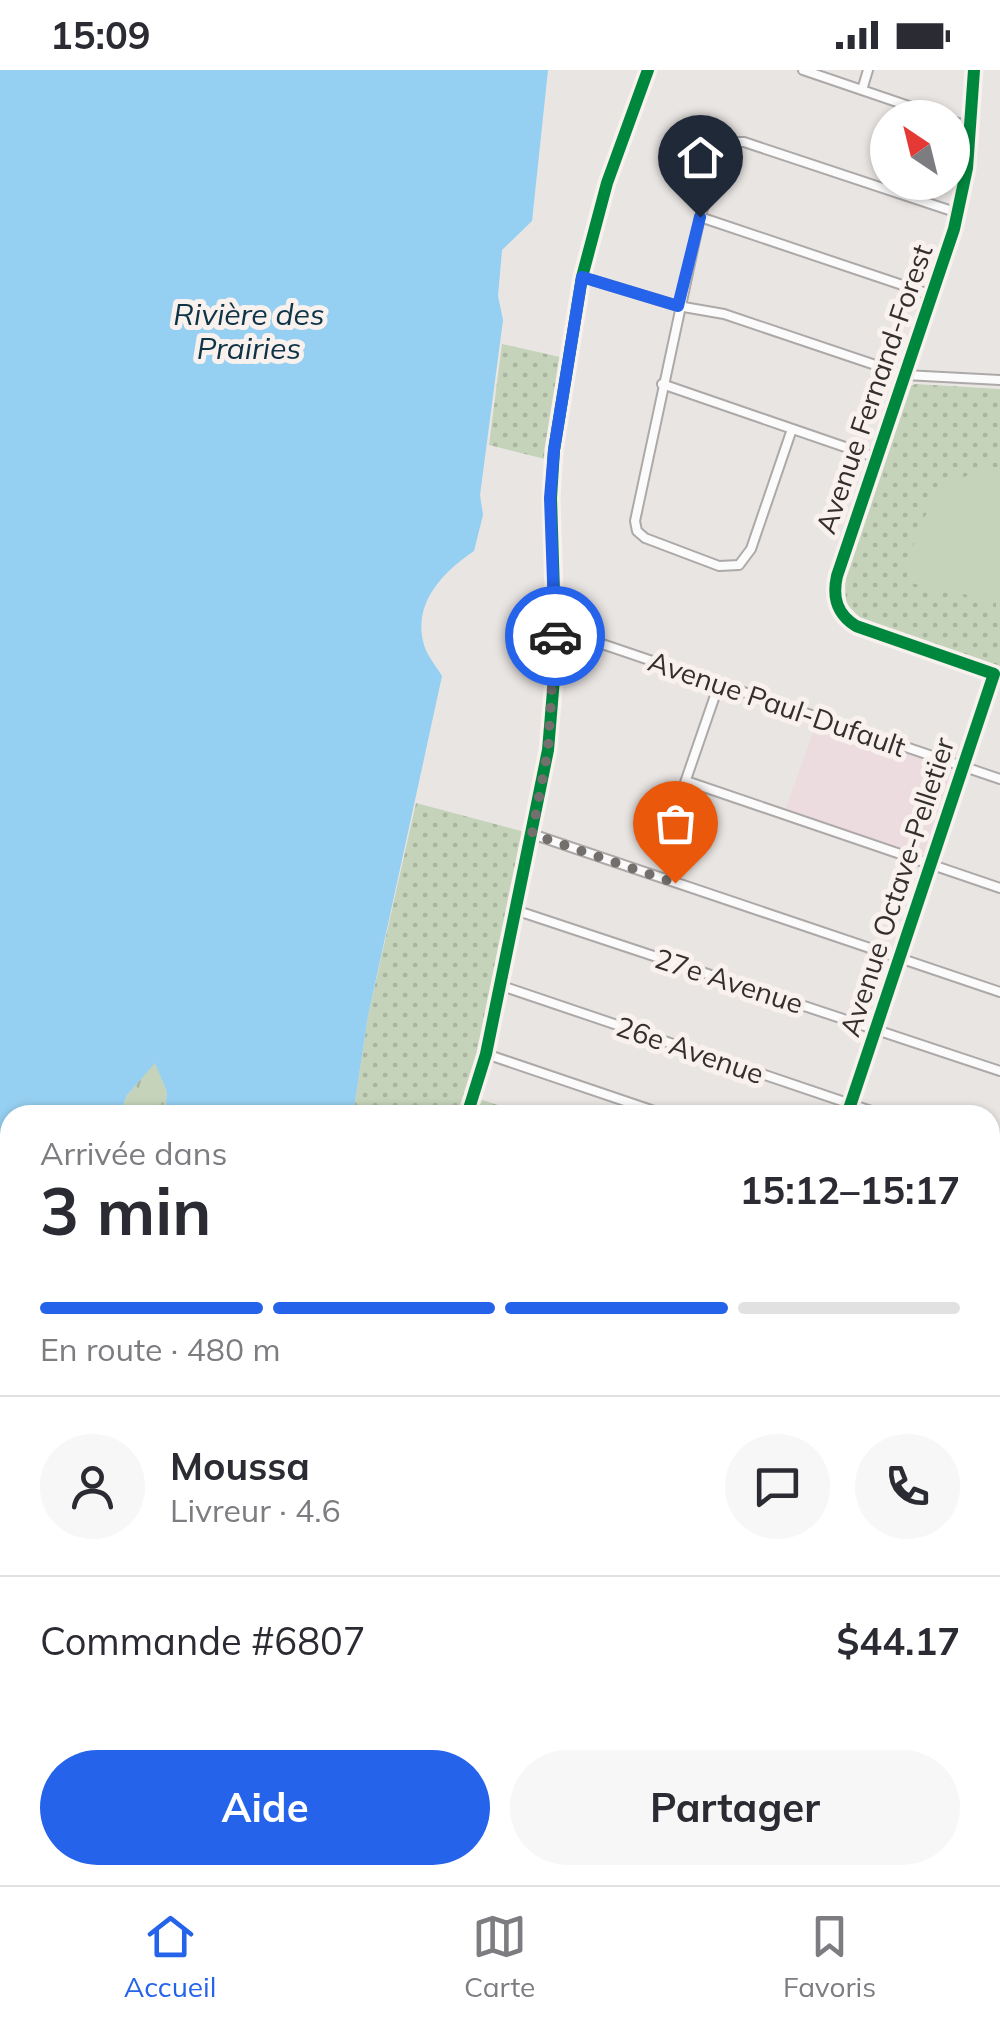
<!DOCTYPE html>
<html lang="fr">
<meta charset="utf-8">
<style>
:root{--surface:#fff;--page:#f7f7f7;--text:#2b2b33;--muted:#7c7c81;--line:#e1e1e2;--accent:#2563eb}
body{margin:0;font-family:Mulish,sans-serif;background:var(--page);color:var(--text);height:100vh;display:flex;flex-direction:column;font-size:38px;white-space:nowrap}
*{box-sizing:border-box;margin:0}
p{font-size:32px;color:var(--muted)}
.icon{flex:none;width:55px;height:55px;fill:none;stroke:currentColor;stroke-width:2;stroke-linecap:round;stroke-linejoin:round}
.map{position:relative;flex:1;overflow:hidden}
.drawer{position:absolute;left:0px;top:1035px;width:1000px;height:780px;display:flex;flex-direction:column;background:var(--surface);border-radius:30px 30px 0 0;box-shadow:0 2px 8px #0004}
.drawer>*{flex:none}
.needle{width:65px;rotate:325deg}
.controls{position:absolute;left:870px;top:30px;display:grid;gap:20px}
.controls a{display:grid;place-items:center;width:100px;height:100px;border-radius:50%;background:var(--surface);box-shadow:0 2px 8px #0004;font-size:50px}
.pin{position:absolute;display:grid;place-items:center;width:85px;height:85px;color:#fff;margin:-102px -42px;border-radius:50% 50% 50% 0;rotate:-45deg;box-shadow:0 0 10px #0007}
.pin .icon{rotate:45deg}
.courier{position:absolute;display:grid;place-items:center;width:100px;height:100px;margin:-50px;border:8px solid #2563eb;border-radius:50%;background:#fff;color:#222;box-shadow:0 2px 12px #0007}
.overview em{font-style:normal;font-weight:700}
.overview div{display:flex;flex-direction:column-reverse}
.overview{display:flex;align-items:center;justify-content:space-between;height:170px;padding:0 40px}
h1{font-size:65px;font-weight:700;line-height:75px}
.bar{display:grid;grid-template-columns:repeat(4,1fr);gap:15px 10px;align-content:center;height:120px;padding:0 40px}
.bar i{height:12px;border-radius:8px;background:var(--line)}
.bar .current{background:var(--accent)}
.bar p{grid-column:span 4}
.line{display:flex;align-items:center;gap:25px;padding:0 40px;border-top:2px solid var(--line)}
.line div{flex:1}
.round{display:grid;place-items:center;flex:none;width:105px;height:105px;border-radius:52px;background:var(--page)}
.primary-button{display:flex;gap:20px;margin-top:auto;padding:20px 40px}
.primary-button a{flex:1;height:115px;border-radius:60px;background:var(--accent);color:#fff;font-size:40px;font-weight:700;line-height:115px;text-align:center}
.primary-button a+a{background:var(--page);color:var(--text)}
.status{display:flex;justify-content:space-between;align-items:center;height:70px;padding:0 50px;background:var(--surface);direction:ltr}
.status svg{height:28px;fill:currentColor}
.tabs{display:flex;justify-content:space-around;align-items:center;height:140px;border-top:2px solid var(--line);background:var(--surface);font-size:28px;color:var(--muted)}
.tabs a{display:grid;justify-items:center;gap:5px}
.tabs .current{color:var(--accent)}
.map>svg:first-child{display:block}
</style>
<div class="status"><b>15:09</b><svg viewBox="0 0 49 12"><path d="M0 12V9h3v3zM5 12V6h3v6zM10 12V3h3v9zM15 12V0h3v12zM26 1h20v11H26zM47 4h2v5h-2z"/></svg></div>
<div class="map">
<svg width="1000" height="1815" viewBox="0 0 1000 1815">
<defs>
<pattern id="grass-tufts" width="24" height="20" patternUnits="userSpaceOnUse" patternTransform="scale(2.5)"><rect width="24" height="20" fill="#c4d3ba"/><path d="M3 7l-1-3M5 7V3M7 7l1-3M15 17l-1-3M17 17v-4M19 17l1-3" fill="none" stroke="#a9b5a0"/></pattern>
<pattern id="park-dots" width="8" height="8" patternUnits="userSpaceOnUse" patternTransform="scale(2.5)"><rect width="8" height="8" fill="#c4d3ba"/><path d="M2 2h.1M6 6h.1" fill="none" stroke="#a9b5a0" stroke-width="1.8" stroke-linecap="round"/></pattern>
</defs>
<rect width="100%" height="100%" fill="#e9e5e3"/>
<path fill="#ecdcdf" d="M818,648L962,696L931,794L784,744Z"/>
<path fill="url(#grass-tufts)" d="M155,992L167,1022L165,1045H119L127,1025Z
M10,1206V1537L0,1573V1268Z"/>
<path fill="url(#park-dots)" d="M502,274L569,289L553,391L489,375Z
M915,314L1000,319V596L861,549L846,533L845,510L911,316Z
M416,733L532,764L474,1027L527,1045H353L368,946Z
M10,1413V1513L0,1518V1418Z
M990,1596L1000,1599V1802L990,1798Z
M485,1805H556L552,1815H482Z"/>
<path fill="#c4d3ba" d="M1000,397V540L996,539V531L906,512C914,454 935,404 1000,397Z"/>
<path fill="#95cff1" d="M0,0H548L532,151L502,180L498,226L503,250L480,425L483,445L474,481C443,502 414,532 423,571C425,583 436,596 442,606L368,946L353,1045H165L167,1022L155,993L127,1025L119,1045H10V1206L0,1268Z
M10,1537V1703L0,1714V1573Z
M23,1805H279L278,1815H22Z"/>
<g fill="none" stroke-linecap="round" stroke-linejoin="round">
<g stroke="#aca9a8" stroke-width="12">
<path id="minor" d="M803,0L944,48
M974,0L967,98L954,159L837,506C832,528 837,544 856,556L1000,606
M862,20L868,0
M952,51L970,57
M700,147L932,225
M582,207L678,236L724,244L905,305L1000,310
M662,314L877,388
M792,359L751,479L739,495L719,496L645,468L637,461L635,451L700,147L725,77L730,72H744L958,143
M555,558L1000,709
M686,711L1000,818
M671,753L719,614
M532,764L1000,922
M515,840L1000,1001
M499,915L883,1045
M486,984L666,1045
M847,1045L994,604
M990,1080L1000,1083
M443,1805L462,1815
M717,1805L741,1813
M482,1815L485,1805
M654,1815L657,1805
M956,1815L959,1805"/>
</g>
<g stroke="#aca9a8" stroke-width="14">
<path id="tertiary" d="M467,1045L486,984L548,680L556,585L551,428L554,380L582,207L607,113L648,0
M990,1507L1000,1510
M990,1525L1000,1528
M346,1815L347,1805"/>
</g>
<g stroke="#aca9a8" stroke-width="15">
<path id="secondary" d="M990,1159L1000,1127
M990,1209L1000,1180
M767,1815L771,1805
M785,1815L788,1805"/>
</g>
<use href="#minor" stroke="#fcfbfb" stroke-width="8"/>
<use href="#tertiary" stroke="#fcfbfb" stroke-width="9"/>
<use href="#secondary" stroke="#f7f3f4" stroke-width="10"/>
<g stroke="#f9f1ed" stroke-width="19">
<path id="cycleway" d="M467,1045L486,984L548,680L556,585L551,428L554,380L582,207L607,113L648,0
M847,1045L994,604L856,556C837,544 832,528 837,506L954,159L967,98L974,0"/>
</g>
<use href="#cycleway" stroke="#00873e" stroke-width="12"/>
</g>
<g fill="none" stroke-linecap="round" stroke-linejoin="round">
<path stroke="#726f6d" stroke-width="10" stroke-dasharray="0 18" d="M555,566L548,680L532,764L675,813"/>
<path stroke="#2563eb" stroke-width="12" d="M555,566L550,428L554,380L582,207L678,236L700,147"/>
</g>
<g text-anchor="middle" stroke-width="10" stroke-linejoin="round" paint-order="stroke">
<g font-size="28" fill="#322f2e" stroke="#f9f1ed">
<text transform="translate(874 319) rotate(-71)" y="10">Avenue Fernand-Forest</text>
<text transform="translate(777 634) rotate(19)" y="10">Avenue Paul-Dufault</text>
<text transform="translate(897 817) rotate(-72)" y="10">Avenue Octave-Pelletier</text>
<text transform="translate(729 911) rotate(18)" y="10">27e Avenue</text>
<text transform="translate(690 980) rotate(19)" y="10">26e Avenue</text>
</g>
<g font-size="30" font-style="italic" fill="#0d3447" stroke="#f9f1ed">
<text x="249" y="255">Rivière des<tspan x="249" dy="34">Prairies</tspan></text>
</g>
</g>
</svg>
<div class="controls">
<a><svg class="needle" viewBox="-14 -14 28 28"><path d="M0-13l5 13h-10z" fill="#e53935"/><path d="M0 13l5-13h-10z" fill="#7c7c81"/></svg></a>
</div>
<div class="pin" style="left:675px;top:813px;background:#ea580c"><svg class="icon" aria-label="bag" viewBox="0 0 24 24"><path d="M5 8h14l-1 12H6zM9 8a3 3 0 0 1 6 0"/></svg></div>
<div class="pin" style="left:700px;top:147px;background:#1f2937"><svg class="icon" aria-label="home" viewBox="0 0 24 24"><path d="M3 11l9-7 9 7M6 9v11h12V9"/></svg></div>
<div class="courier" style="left:555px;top:566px"><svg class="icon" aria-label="car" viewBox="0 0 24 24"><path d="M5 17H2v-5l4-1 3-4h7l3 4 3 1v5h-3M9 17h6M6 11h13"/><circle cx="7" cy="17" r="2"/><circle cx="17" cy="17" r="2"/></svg></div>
<section class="drawer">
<div class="overview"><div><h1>3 min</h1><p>Arrivée dans</p></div><em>15:12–15:17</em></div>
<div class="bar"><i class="current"></i><i class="current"></i><i class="current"></i><i></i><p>En route · 480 m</p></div>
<div class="line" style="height:180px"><a class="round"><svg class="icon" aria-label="person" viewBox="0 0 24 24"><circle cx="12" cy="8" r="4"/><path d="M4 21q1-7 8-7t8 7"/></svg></a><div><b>Moussa</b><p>Livreur · 4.6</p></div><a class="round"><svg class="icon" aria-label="chat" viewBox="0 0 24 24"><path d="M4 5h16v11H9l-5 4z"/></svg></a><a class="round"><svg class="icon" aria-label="phone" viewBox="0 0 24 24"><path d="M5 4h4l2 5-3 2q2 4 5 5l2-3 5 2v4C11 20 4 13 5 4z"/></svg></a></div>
<div class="line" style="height:130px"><div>Commande #6807</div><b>$44.17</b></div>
<div class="primary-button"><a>Aide</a><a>Partager</a></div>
</section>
</div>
<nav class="tabs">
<a class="current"><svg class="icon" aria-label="home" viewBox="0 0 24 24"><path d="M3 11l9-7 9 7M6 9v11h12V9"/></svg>Accueil</a>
<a><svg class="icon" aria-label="map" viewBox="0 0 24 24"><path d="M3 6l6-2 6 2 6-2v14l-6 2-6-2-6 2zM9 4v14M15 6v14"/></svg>Carte</a>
<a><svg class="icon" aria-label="saved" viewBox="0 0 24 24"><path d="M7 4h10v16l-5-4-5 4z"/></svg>Favoris</a>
</nav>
